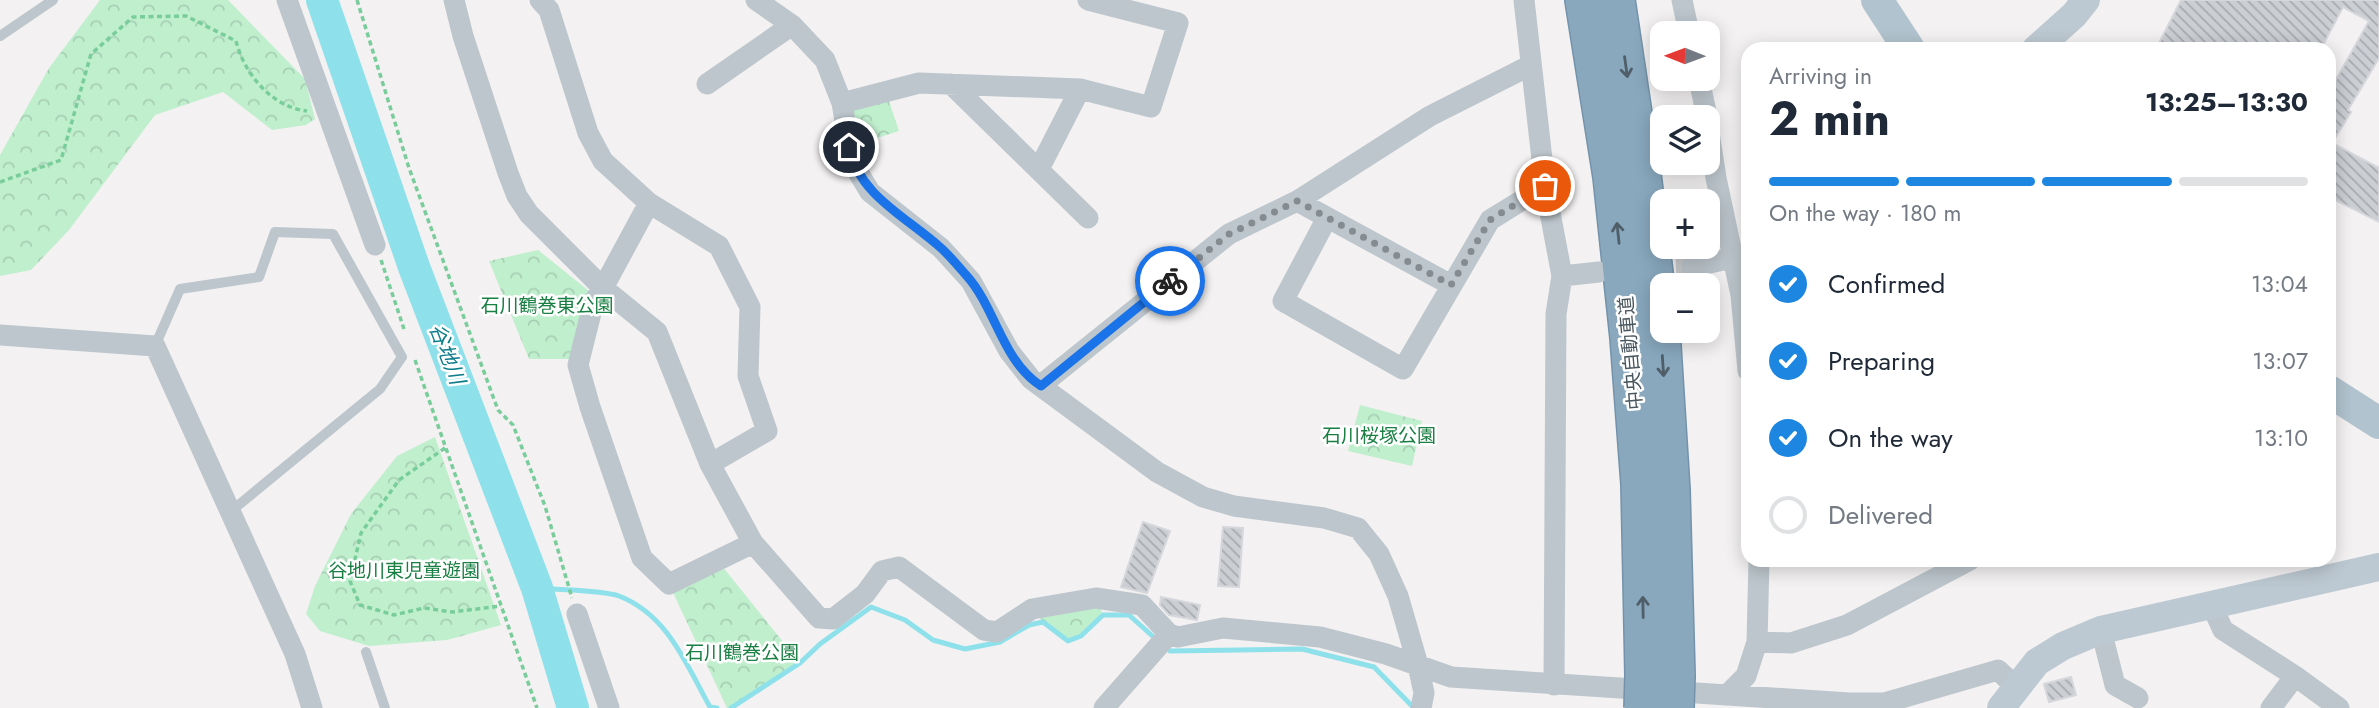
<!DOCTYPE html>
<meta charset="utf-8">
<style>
:root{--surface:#fff;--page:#f6f6f7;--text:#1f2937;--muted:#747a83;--line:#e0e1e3;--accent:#1c86e1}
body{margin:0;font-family:Jost,"Noto Sans JP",sans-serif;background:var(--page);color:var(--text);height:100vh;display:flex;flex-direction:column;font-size:26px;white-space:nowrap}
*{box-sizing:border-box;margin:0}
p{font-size:23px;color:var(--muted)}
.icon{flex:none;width:38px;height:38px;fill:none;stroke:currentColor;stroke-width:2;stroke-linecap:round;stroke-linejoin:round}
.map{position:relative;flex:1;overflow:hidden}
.panel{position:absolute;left:1741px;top:42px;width:595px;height:525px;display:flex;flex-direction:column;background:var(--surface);border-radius:21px;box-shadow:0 4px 18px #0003}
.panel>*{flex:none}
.needle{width:46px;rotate:271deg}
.fabs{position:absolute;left:1650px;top:21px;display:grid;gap:14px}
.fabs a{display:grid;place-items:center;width:70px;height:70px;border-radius:14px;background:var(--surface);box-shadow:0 4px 18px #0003;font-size:35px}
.pin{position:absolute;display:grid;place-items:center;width:60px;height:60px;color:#fff;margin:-30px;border:4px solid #fff;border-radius:50%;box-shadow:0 2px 7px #0007}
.courier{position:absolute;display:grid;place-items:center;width:70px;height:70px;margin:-35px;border:5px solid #1a73e8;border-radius:50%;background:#fff;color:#222;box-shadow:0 2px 9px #0007}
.head em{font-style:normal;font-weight:700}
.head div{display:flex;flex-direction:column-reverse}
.head{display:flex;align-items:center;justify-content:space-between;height:119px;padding:0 28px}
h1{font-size:46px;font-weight:700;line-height:52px}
.bar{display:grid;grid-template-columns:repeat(4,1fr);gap:10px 7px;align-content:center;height:84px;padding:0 28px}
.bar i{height:9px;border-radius:5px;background:var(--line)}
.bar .current{background:var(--accent)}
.bar p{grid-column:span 4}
ol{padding:0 28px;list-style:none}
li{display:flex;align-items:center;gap:21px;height:77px}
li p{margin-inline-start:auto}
li .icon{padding:7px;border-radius:50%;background:var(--accent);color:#fff;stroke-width:4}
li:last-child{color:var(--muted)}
li i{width:38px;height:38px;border:4px solid var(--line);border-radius:50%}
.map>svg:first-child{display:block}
</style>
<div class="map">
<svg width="2379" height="708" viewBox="0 0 2379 708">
<defs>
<pattern id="forest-crowns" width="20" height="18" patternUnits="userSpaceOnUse" patternTransform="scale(1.75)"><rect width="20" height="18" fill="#c0efce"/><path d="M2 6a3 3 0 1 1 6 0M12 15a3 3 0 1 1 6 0" fill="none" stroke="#a6cfb3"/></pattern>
<pattern id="building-back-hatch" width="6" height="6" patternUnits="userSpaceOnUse" patternTransform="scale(1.75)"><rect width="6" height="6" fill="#cbced3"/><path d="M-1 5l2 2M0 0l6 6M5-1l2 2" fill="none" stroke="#a7aaae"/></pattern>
</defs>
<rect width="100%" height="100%" fill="#f3f1f1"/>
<path fill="url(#forest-crowns)" d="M100,0H228L305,79L315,119L306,125L272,130L223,92L155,115L69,230L31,270L0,276V155L49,68Z
M886,92L899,131L849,147L842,103Z
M538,250L589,291L570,359H529L489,261Z
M1360,405L1422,421L1412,466L1348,451Z
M435,437L501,625L447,640L369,646L320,631L306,614L315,586L351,514L397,456Z
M718,561L800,663L731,708H727L669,584Z
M1096,598L1103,615L1081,636L1068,641L1043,622L1032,609Z"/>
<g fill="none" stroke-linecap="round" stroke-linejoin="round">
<path stroke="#8ee1eb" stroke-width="5" d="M537,588C557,590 603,590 619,596C668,615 686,664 710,707L717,708
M1166,647L1170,651L1302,649L1374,667L1414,708
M731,708L800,663L820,644L871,607L905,620L933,640L965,649L1000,642L1029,625L1043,622L1068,641L1081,636L1103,615H1129L1158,641"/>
<path stroke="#8ee1eb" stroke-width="32" d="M322,0L414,267L537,588L573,708"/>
</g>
<path fill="url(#building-back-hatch)" stroke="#d5d7dc" stroke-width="2" d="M2181,0H2379V58L2348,110L2351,112L2332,143L2379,168V222L2329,197V92L2369,21L2343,7L2321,49H2156Z
M1143,522L1170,531L1147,593L1121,587Z
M1223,527L1243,528L1239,587L1218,586Z
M1161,597L1200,605L1197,620L1169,615L1160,605Z
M2071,677L2076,695L2049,702L2044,684Z"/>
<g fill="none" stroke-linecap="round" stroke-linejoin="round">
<path stroke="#c8cacc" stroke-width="28" stroke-dasharray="28 14" stroke-linecap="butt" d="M1634,270L1692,267"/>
<g stroke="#7493aa" stroke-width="40">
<path id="highway" d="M1584,0L1612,177L1629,338L1640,484L1644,675
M1616,0L1642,174L1661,330L1671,490L1676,675"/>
</g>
<path stroke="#79cd9b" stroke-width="3.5" stroke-dasharray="5 3.5" stroke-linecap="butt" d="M357,0L409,168L498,410L513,425L545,506L572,598
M0,182L61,160L91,54L133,17L186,16L236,41C244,73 271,107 307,111
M381,260L404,329
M415,360L537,708
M445,448L399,480L361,533L350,581L360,605L394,615L424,608L452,612L501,606"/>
<path stroke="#bdc6cd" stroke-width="10" d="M0,36L53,0
M155,346L180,289L259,277L275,232L333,234L402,357L380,389L230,512
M366,652L385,708"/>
<path stroke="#bdc6cd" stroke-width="21" d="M287,0L375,245
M454,0L463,36L508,173L517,196L529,214L603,288L657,332L710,464L753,543L819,618L833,619L865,594L882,571L899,567L984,630L997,632L1032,609L1096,598L1142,605L1169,634L1178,637L1223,628L1320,637L1386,654L1451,677L1727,695L1746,676L1757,642L1759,560
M540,0L549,10L588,133L603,161L649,203L719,246L750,307L748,376L767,431L710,464
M756,0L792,25L825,60L842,103L852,162L870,192L941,248L971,281L1009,351L1031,379L1157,472L1203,497L1234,506L1324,518L1358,528L1379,554L1398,596L1418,665L1424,693L1421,708
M1524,0L1545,186L1562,276L1556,314L1554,685
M1682,0L1689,33
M1699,79L1707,117
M707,84L792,25
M951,84L1088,218
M842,103L919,83L1080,89L1151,107L1178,23L1088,0
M1708,126L1716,178L1741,295L1748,371
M1039,169L1080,89
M1297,201L1451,285
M649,203L603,288L594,301L578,365L590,407L642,558L669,584L753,543
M1327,218L1283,301L1403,369L1490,220L1545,186
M1692,267L1732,258
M1562,276L1599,272
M0,335L155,346L295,654L312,708
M1041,385L1229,234L1297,201L1430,116L1531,65
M2211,604L2223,630L2295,676L2339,708
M577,614L609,708
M2101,630L2115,685L2138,698
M1757,642L1791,643L1847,625L1970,560
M1727,695L1849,703H1884L1998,670L2016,687
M1104,708L1169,634
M2271,708L2295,676"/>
<path stroke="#bdc9d2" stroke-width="28" d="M2036,49L2074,15L2086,0
M2001,708L2037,662L2063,646L2101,630L2379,567"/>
<path stroke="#b1c3ce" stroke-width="32" d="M1877,0L1909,49
M2329,391L2379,423"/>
<use href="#highway" stroke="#89a8be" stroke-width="37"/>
<g stroke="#7493aa" stroke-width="40" stroke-linecap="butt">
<path id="highway-bridge" d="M1643,708L1644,675
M1675,708L1676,675"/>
</g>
<use href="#highway-bridge" stroke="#89a8be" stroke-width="37"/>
</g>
<defs><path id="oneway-shaft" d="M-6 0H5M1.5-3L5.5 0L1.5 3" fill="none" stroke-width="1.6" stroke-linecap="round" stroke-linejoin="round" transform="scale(1.75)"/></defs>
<g stroke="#4f5e68">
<use href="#oneway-shaft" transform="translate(1626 67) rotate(82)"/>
<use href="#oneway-shaft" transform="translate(1618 233) rotate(-96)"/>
<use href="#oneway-shaft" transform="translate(1663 366) rotate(86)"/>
<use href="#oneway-shaft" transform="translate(1643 607) rotate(-91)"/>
</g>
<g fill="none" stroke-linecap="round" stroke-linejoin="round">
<path stroke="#848c91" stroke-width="7" stroke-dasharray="0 12.6" d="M1170,281L1229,234L1297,201L1451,285L1490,220L1545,186"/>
<path stroke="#1a73e8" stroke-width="9" d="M849,147C859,196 907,217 941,248C950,256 958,266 966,275C996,308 1002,361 1041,386L1170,281"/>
</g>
<g text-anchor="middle" stroke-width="5" stroke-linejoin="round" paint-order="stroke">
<g font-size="19" fill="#197f42" stroke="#fff">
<text x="547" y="312">石川鶴巻東公園</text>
<text x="1379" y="442">石川桜塚公園</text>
<text x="404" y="577">谷地川東児童遊園</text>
<text x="742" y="659">石川鶴巻公園</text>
</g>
<g font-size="19" fill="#49565e" stroke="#fff">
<text transform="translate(1630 353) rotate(-95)" y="7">中央自動車道</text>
</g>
<g font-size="21" font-style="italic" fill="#0f7e8b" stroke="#fff">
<text transform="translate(447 354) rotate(69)" y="7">谷地川</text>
</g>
</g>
</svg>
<div class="fabs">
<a><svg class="needle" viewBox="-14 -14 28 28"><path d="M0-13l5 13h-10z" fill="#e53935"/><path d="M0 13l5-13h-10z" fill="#747a83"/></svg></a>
<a><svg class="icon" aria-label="layers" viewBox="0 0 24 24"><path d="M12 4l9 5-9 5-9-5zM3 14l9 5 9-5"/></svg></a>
<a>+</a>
<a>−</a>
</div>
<div class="pin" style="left:1545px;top:186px;background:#ea580c"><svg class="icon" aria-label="bag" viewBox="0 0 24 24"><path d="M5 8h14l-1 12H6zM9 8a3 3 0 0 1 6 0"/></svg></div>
<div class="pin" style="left:849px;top:147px;background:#1f2937"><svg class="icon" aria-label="home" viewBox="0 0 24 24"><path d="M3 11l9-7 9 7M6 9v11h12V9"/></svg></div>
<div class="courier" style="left:1170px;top:281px"><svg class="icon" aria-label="bike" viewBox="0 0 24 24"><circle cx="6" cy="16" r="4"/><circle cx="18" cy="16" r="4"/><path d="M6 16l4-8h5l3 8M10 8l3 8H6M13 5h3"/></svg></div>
<section class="panel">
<div class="head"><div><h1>2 min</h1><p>Arriving in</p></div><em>13:25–13:30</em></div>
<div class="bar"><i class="current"></i><i class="current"></i><i class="current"></i><i></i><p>On the way · 180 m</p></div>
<ol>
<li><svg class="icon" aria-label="check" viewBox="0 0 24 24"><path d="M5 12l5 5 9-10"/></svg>Confirmed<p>13:04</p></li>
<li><svg class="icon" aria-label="check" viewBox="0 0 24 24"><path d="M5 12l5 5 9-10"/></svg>Preparing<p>13:07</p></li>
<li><svg class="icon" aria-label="check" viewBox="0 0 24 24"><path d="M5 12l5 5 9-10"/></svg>On the way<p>13:10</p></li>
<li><i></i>Delivered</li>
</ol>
</section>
</div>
